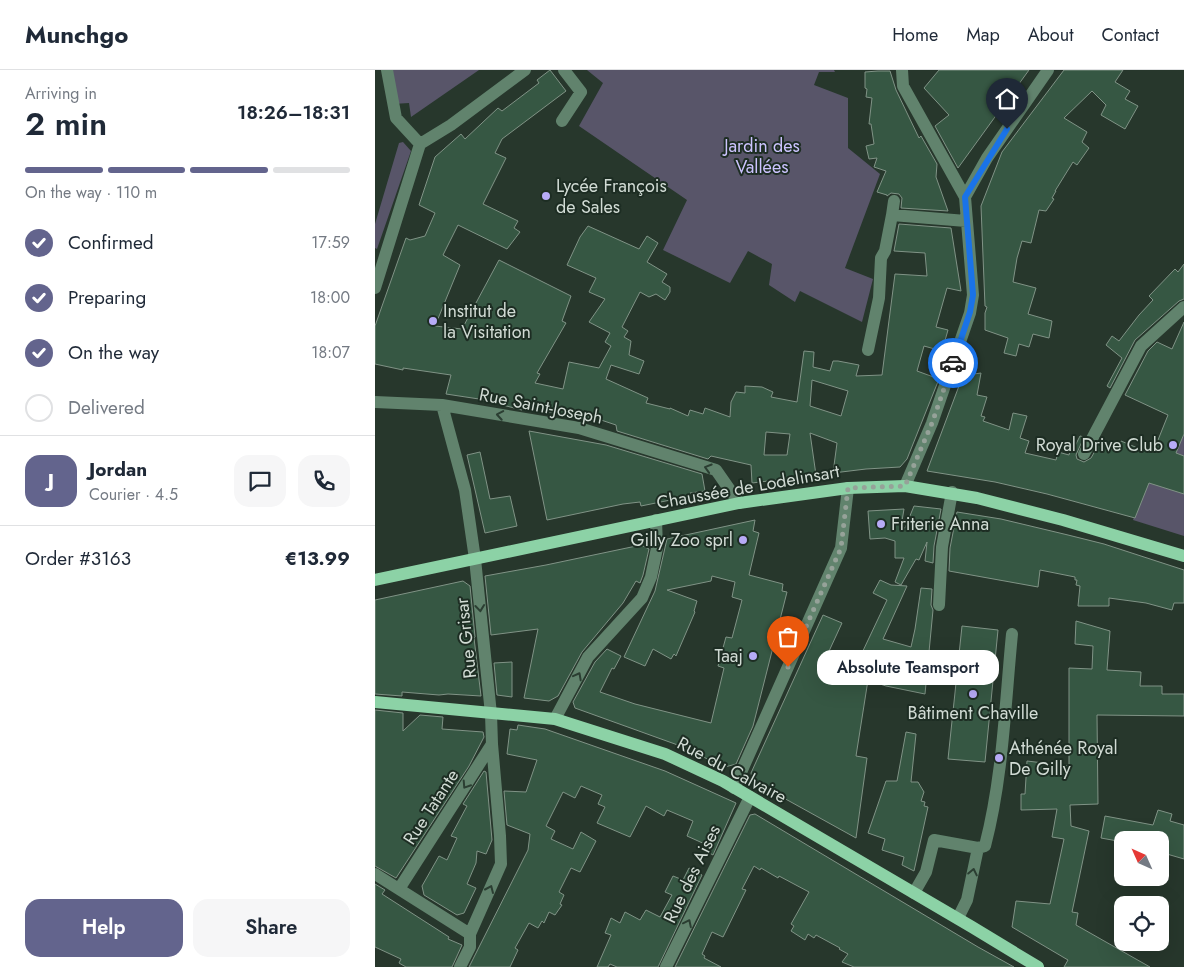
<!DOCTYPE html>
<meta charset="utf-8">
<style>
:root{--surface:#fff;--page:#f6f6f7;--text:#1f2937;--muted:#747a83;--line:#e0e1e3;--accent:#63648d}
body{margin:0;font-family:Jost,sans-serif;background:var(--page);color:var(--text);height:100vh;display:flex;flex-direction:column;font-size:19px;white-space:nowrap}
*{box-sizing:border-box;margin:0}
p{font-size:16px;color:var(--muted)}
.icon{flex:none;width:28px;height:28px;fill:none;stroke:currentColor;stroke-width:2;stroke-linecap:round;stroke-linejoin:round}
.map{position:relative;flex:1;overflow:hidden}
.drawer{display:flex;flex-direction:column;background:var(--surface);width:375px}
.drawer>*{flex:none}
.needle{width:32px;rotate:315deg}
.buttons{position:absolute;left:739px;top:761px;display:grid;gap:10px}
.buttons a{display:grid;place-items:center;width:55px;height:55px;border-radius:10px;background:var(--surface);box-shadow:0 5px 20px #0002;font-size:25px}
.pin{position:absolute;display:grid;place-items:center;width:42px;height:42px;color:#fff;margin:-51px -21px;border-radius:50% 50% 50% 0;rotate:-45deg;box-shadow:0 0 5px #0007}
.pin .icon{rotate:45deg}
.courier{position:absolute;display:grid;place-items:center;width:50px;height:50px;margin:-25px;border:4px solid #1a73e8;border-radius:50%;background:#fff;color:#222;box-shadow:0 1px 6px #0007}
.bubble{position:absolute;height:35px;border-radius:15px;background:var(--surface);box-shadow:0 5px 20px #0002;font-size:16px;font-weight:600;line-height:35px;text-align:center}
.headline em{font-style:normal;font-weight:600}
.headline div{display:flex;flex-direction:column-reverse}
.headline{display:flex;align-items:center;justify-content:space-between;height:85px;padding:0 25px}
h1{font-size:32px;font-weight:600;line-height:38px}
.bar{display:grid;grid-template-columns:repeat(4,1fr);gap:8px 5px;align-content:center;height:60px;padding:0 25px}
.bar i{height:6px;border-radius:4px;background:var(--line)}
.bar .current{background:var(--accent)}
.bar p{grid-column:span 4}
.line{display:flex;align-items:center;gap:12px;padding:0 25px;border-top:1px solid var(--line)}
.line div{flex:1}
.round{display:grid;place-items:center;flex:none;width:52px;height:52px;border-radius:15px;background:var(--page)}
ol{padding:0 25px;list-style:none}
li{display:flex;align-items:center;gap:15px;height:55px}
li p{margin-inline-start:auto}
li .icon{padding:5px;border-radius:50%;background:var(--accent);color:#fff;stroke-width:4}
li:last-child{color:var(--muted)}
li i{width:28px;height:28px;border:2px solid var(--line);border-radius:50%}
.action{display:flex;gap:10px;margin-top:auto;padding:10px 25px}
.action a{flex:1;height:58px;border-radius:15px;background:var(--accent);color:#fff;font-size:20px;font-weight:600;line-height:58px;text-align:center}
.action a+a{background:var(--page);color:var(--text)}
header{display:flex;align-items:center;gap:30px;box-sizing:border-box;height:70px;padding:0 25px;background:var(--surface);border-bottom:1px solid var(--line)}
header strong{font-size:24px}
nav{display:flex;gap:28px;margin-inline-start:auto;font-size:18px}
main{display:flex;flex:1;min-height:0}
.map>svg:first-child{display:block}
</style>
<header>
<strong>Munchgo</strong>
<nav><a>Home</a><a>Map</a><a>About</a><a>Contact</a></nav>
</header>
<main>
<section class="drawer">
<div class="headline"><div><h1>2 min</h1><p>Arriving in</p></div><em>18:26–18:31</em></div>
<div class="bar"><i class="current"></i><i class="current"></i><i class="current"></i><i></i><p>On the way · 110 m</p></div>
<ol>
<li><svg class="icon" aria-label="check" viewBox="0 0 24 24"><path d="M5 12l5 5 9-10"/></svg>Confirmed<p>17:59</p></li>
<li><svg class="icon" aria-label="check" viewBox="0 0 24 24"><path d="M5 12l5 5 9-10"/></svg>Preparing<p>18:00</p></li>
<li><svg class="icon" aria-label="check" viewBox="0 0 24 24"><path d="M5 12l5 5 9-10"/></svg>On the way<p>18:07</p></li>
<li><i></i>Delivered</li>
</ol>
<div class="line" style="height:90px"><b class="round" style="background:var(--accent);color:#fff">J</b><div><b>Jordan</b><p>Courier · 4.5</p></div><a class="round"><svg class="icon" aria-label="chat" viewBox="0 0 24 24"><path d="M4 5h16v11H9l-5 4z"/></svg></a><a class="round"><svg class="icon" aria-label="phone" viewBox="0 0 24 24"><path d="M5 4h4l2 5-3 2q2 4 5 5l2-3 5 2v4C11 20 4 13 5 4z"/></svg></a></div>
<div class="line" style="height:65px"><div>Order #3163</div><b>€13.99</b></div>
<div class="action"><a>Help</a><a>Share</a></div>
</section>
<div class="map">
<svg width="809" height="897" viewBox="0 0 809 897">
<rect width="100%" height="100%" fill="#27372c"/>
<path fill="#585569" d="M7,0H104L36,47L34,33L18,34Z
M212,0H459L460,2H444L439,15L473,28V78L505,104L470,198L498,209L487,252L425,221L420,232L394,215L397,194L373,181L355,213L288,180L312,130L204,56L228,13Z
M28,72L36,81L2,179L0,178V154L24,73Z
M809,318V466L758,450Z"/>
<path fill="#365743" stroke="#809386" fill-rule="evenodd" d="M175,0L191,21L127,69L120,83L131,88L108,134L143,151L139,158L145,162L132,179L83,155L68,185L85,195L60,256L87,259L124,190L196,226L187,251L191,253L162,303L165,304L160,313L188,319L194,292L224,298L236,276L230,272L235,263L214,252L230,229L214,222L221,208L192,195L205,167L213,156L264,179L272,166L283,173L272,192L292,204L287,212L295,217V222L290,230L281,224L274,227L265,222L247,257L253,261L249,267L256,271L254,285L269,291L264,304L236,295L231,309L273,328L271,333L295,339V338L313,346L315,340L328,344L330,338L355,347L356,332L361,322L370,323V316L387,317L398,322L396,327L422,332L429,281L439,282L438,297L455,301L458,291H463L484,295L481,306L507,305L520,204L552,206L550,183L519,181L524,154L576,158L586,221L572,218L561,257L573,260L567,281L549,276L542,301L564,309L532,389L525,397L491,399L458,403L462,373L435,363L441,405L377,413L376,395L336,386L333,389L242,361L241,355L214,346V349L163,340L150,334L147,340L104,329L71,324L76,305L28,298V300L0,294V256L31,168L35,170L50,166L60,143L44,135L60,87L86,64L90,69L123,38L127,41L164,13L162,10ZM437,310L473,321L466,346L435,336ZM391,362L415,364L412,385H389Z
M564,0H654L583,98L560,56L574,45L549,18Z
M689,0H748L740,12L755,21L750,29L763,36L750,59L726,45L731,35L717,21L689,48L712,62L707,72L714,78L702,95L698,92L680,121H681L677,128L679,129L671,141L664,140L656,173L647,171L642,188L638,212L661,218L653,244L677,251L674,268L658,264L654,277L644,274L641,286L629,283L633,268L610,260V243L612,237L610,236L606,136L627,82Z
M503,1H515L521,20L544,68L546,66L562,94L561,107L573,141L526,138L527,128L524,124L516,123L512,126V125L502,122L511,101L499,97L502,88L494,89L491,76L499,74L496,54H494L497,28L491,27L492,19L490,18V2Z
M809,194V229L804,231L760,270L735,318L732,316L747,288L731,275L737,266L744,271L764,245L778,230L774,226L800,199L803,202Z
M809,252V364L801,383L809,386V424L774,413L760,448L672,424L620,412L552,401L596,284L599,304L606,303L602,325L612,327L606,346L610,347L608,351L634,360L638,343L652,346L645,368L654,371L650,383L681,390L683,382L694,385L695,381L697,382L705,366L709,367L701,385L702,389L709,392L716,388L724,374L741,381L746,371L765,379L767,374L777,377L778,374L781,375L793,345L750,325L773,281L782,272L797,279Z
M154,361L231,375L327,404L330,421L315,423V426L266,436L265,432L248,434L172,450Z
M105,382L115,429L135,426L142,456L110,463L92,385Z
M539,436L566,439L559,476L558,493L550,491L552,472L544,490L541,489L526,515L520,512L529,488H520V471L510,468L495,469L493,441L529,439L526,457L530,458Z
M582,442L626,449L693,465L729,474L809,500V533H799L797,540L771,533L734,528V536H703L705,516L701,515L702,510H700V507L665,500L663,517L574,501L575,478Z
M380,450L378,461L384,463L374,505L408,514L407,521L412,522L378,656L361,694L350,697L300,674L200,638L198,632L220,592L232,579L246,586L239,599L237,598L225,622L260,634L336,653L349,598L343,596L351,567L357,568L367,530L357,527L360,512L337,506L336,511L292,520L322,531L319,541L320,542L301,586L299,584L296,589L278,579L270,596L249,587L280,521L292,469Z
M266,475L274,479L268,505L265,513L261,511L248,533L207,582L183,626L174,631L149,628L163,559L116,565L110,506L171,495Z
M505,510L516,515L532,516L508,569L536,577L540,559L546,518L557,519L556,535L558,540L550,624L511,616L493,610L481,686L492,688L481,768L378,711L376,703L448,545L467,553L449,592L477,604L512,530L498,523Z
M88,511L95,516L100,567L99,568L106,626L73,624L64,625L27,622V626L0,624V530Z
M701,551L735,561L732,600L766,602L765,616H787V624H809V646L722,645L723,734L695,735L696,756L714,761L697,842L703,843L701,855L775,897H689L693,890L637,857L641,831L675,834L689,769L677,767L682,739L646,740V724H650L652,691L694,696V598L717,599L718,576L700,574Z
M587,556L623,560L610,692L573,689Z
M137,592V627L122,625L119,593Z
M0,640L28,643V661L45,645L68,647L67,659L108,662L109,667L94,696L21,808L0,796Z
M143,655L170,659L290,701L361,733L338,785L329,780L332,775L312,766L318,751L292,740L289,746L271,736L255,767L222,753L230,737L223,734L227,725L206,716L200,728L188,722L171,756L180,761L176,769L198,779L206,762L221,771L205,802L196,798L184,822L189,825L185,834L187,835L180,845L174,842L169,853L167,851L163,858L154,853L140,878L143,880L135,897H94L153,780L155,764L132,755L129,721L151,722L162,690L132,684L135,659L142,660Z
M531,662L541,664L536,712H543L549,722L546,731L550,732L549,736L553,737L539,801L527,795L529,787L507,780L510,769L493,763L511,711H522Z
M109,701L111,702L117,770L111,784L102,781L101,793L92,814L101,818L89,843L82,845L49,825L47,816L64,786L72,790L82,768L76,766L92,736L88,734Z
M783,740L797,744L795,751L809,755V789L785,782V770H748V772L726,768L730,746L778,755Z
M380,744L603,877L639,897H479L467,892L473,884L464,879L465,878L441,865L439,868L433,864L430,870L416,861L419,856L416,854L434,822L404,806L403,808L386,798L385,800L379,796L367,819L371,820L348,867L337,862L327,884L330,886L329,888L346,897H300L375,745Z
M314,798L327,805L283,897H242L235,894L233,897H222L236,865L230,863L236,848L245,853L250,842L265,850L271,840L285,847L297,825L290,822L298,806L308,810Z
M0,814L10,820L7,824L74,867L73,869L87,875L77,897H31L24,893L26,889L0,877Z"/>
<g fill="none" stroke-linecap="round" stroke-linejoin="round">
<path stroke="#61836d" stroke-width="12" d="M12,0L21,48L45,74
M527,0L528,16L590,127
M187,51L206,22L189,0
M517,145L519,131
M0,218L45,74L76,55L150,0
M493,280L504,228L506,188L510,181L517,145L591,151
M0,332L67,335L204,358L341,400L364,433
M67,335L90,420L100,489L116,644L117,674L125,766L126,794L95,864V877L85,897
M709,384L766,276L809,237
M530,416L557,353L595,243L598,225L590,127L612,88L673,0
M564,535L567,477L577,422
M180,649L213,587L267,528L276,507L282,478L281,450
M359,718L466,478L473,418
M603,778L610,776C628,707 630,635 637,564
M0,804L95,864
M24,819L117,674
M539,823L551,802L559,770L603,778L592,830L583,848
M291,897L375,727"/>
<path stroke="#8cd2a6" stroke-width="12" d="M0,510L364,433L473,418L530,416L602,428L688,450L809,486
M0,632L180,649L290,684L348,711L597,857L663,897"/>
</g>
<defs><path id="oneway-chevron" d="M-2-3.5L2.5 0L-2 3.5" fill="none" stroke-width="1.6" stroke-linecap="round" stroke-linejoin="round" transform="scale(1.25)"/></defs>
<g stroke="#2b3e32">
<use href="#oneway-chevron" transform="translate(125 345) rotate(-170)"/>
<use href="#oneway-chevron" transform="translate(333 398) rotate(-163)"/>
<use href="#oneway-chevron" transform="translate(105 538) rotate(84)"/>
<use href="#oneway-chevron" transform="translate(203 606) rotate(-62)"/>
<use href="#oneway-chevron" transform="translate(91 715) rotate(123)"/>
<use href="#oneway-chevron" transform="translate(598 802) rotate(-78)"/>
<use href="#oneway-chevron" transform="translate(115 819) rotate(-66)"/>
<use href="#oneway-chevron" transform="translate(313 853) rotate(-64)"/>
</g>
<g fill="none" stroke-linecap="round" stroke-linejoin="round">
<path stroke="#96a299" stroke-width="5" stroke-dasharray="0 9" d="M413,597L466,478L473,418L530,416L557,353L578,293"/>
<path stroke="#1a73e8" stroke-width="6" d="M578,293L595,242L598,225L590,127L632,59"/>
</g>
<g fill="#b7abf7" stroke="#1d2d23" stroke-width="2">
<circle cx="171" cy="126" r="5"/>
<circle cx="58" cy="251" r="5"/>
<circle cx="798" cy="375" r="5"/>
<circle cx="506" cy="454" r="5"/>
<circle cx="368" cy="470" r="5"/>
<circle cx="378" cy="586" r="5"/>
<circle cx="598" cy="624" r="5"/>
<circle cx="624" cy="688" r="5"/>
</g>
<g text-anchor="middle" stroke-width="4" stroke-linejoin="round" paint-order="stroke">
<g font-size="18" fill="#ccc3fe" stroke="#1d2d23">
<text x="387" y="82">Jardin des<tspan x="387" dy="21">Vallées</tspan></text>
</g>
<g font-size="18" fill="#d1dbd4" stroke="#1d2d23" text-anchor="start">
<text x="181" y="122">Lycée François<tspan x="181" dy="21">de Sales</tspan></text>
<text x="68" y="247">Institut de<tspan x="68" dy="21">la Visitation</tspan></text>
<text x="788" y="381" text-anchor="end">Royal Drive Club</text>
<text x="516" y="460">Friterie Anna</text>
<text x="358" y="476" text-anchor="end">Gilly Zoo sprl</text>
<text x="368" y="592" text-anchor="end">Taaj</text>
<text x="598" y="649" text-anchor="middle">Bâtiment Chaville</text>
<text x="634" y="684">Athénée Royal<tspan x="634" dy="21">De Gilly</tspan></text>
</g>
<g font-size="18" fill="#d1dbd4" stroke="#1d2d23">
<text transform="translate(166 336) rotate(11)" y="6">Rue Saint-Joseph</text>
<text transform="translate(373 417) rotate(-10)" y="6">Chaussée de Lodelinsart</text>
<text transform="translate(91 568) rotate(-96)" y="6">Rue Grisar</text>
<text transform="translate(357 700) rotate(28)" y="6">Rue du Calvaire</text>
<text transform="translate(56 737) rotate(-57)" y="6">Rue Tatante</text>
<text transform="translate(317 804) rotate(-64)" y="6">Rue des Aises</text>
</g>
</g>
</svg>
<div class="buttons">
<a><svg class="needle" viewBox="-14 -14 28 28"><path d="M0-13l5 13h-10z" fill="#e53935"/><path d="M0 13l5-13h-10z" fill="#747a83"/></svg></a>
<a><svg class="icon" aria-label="locate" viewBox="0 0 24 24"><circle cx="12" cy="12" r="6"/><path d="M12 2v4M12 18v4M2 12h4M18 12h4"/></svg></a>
</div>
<div class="pin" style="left:413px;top:597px;background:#ea580c"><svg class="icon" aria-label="bag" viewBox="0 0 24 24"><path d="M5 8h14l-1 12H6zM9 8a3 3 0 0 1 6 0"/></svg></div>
<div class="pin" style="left:632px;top:59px;background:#1f2937"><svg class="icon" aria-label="home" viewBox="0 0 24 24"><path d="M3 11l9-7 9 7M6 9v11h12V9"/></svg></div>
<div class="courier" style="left:578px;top:293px"><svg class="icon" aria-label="car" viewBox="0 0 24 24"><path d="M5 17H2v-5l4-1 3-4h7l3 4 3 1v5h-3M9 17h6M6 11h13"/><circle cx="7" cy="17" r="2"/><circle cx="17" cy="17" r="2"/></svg></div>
<div class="bubble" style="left:442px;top:580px;width:182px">Absolute Teamsport</div>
</div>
</main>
